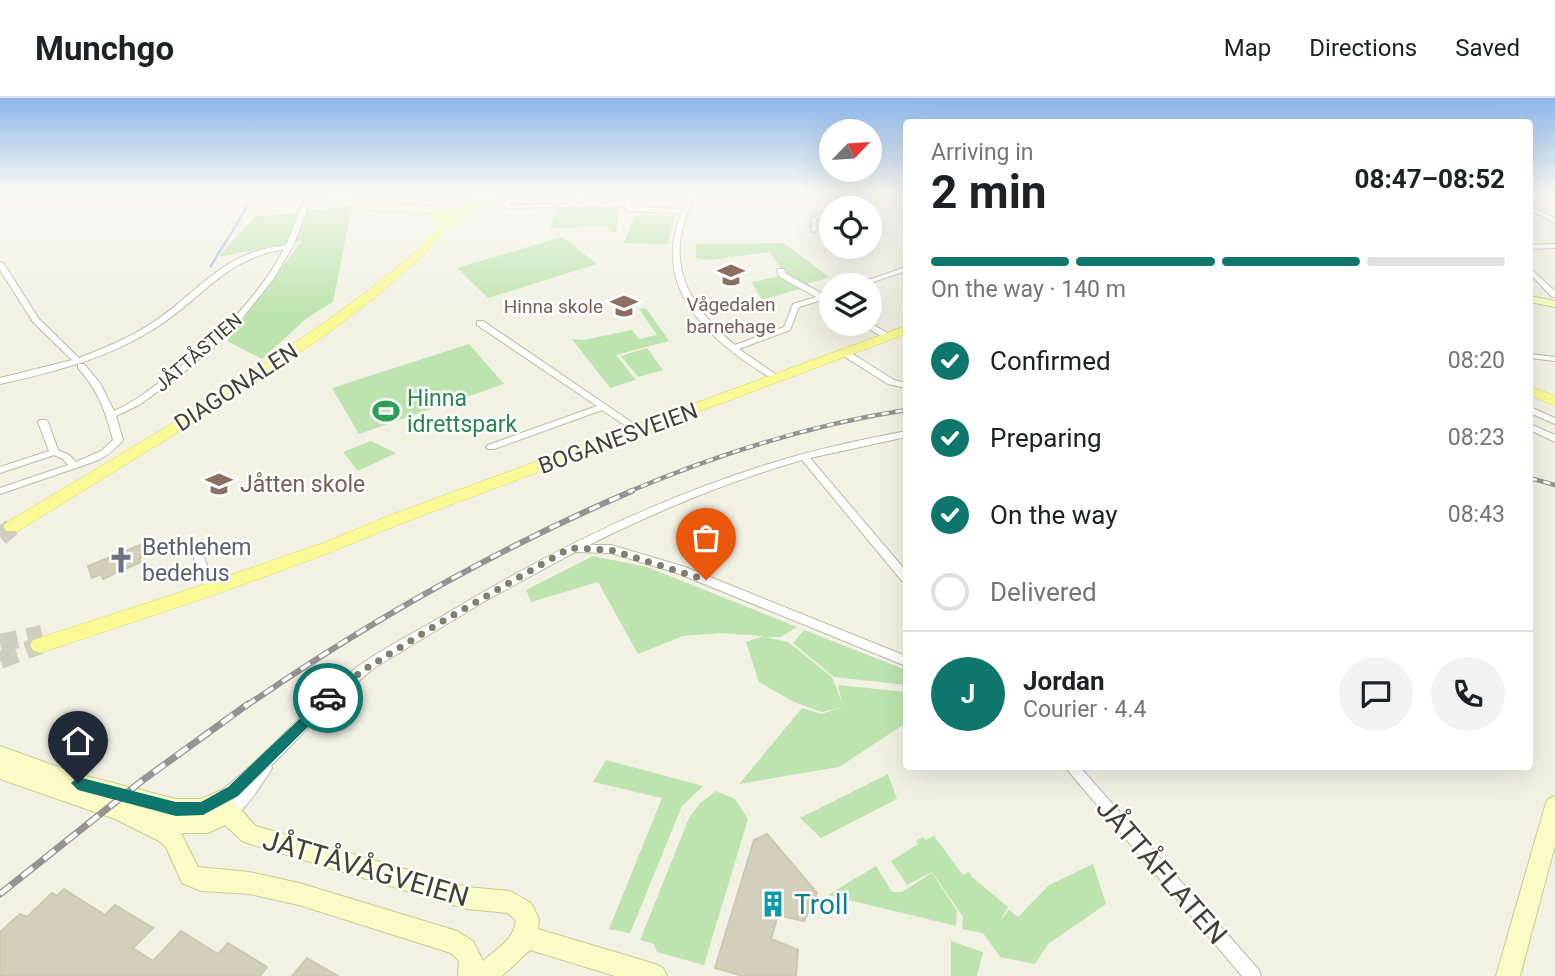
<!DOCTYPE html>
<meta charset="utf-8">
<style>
:root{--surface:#fff;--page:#f2f2f2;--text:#202124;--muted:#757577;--line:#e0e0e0;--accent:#0f766e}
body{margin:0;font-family:Roboto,sans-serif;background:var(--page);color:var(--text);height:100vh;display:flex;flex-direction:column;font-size:26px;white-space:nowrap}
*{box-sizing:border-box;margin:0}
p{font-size:23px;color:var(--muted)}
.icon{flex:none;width:38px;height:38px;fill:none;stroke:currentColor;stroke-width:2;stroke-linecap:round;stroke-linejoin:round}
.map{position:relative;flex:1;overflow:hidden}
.drawer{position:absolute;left:903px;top:21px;width:630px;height:651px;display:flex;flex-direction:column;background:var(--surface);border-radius:7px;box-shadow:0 7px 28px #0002}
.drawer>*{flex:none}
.needle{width:46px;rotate:65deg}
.tools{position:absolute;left:819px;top:21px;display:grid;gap:14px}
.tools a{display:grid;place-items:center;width:63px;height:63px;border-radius:50%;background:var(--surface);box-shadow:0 7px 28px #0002;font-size:35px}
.pin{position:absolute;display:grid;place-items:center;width:60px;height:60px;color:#fff;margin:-72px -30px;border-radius:50% 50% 50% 0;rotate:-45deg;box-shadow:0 0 7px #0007}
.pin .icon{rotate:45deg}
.courier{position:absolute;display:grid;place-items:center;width:70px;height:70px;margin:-35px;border:5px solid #0f766e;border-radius:50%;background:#fff;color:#222;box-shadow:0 2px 9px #0007}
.overview em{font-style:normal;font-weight:700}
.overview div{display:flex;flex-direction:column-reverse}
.overview{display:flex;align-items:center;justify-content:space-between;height:119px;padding:0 28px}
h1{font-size:46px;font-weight:700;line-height:52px}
.bar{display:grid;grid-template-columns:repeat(4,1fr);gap:10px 7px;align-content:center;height:84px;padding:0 28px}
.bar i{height:9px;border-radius:5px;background:var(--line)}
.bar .current{background:var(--accent)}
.bar p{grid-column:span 4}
.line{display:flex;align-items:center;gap:18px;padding:0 28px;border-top:2px solid var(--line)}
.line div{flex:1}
.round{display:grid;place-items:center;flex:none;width:74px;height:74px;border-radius:37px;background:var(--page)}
ol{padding:0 28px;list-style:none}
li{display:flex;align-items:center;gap:21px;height:77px}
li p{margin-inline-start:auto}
li .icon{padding:7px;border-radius:50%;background:var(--accent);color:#fff;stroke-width:4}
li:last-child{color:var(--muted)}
li i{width:38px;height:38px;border:4px solid var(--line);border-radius:50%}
header{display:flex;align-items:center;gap:42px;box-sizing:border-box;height:98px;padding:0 35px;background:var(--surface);border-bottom:2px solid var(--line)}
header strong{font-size:33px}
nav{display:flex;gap:38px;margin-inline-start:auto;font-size:24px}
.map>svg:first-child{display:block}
</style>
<header>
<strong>Munchgo</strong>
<nav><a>Map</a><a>Directions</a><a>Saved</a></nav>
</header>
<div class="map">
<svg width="1555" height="878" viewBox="0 0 1555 878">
<rect width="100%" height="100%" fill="#f1f1e4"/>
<path fill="#bde4ae" d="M352,108L333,204L307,220L262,261L227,243L302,143L218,159L255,119Z
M618,110L617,133L612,134L608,128L550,130L556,111Z
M635,117L675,118L667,146L624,145Z
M562,139L597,166L488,200L457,170Z
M784,145L829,179L804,187L784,176L770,154L710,162L696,160V146Z
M780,178L802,190L762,202L752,184Z
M646,210L669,243L616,257L636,282L610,290L572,241L584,242L632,232L639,241L657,237L639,211Z
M469,246L504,286L359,336L332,290Z
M647,250L663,272L638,279L621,258Z
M371,343L396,355L358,373L343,354Z
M593,458L647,469L797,529L781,539H765L788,544L832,579L842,605L838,587L906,594V625L839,669L739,686L802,610L821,616L844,609L822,614L794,604L759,584L746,544L763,538L720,535L683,538L638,556L598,484L531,504L526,492Z
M804,532L906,572V587L834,579L793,545Z
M606,662L703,688L682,708L630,835L609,831L662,700L593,684Z
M888,676L897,701L821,740L800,720Z
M716,693L735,701L748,721L704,867L657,854L654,846L640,842L689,720L700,705Z
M934,738L963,777L969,774L972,779L1008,809L999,824L1009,812L1018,819L1049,787L1093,766L1106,806L1048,846L1035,866L1000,859L983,835L962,831L963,819L932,774L907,787L891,763L918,746L916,743L923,739L926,742Z
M876,768L892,794H902L932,775L957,813L956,828L828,797Z
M951,843L983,854L977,878H951Z"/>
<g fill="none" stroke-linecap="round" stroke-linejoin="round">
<path stroke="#a2b9ec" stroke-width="2.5" d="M211,168C220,150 244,120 247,104"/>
</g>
<path fill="#d2cfba" stroke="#ccc9ae" stroke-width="2" d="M145,445L150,455L139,460L141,464L103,481L101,476L92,480L88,468Z
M767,736L817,795L804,823L778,817L771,841L798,852L796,878H743L715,870L754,742Z
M64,791L105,817L115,807L153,830L133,850L153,863L181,833L218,856L228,845L267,869L260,878H0V834L20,816L27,819L52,795L57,798Z
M307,860L338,878H292Z"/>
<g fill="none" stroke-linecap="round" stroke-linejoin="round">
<path stroke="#cecec1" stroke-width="18" stroke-dasharray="18 10" stroke-linecap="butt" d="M0,439L12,429
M0,545L42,536
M0,562L40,547"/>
<g stroke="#bcbba7" stroke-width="2">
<path id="street" d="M321,93L323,94V96L310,104L293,148L274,180L240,223L221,243L178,279L139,307L116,318L123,342C115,352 107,358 96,363L0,396V390L68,367L63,361L54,357L0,375V369L49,353L38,324L40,322H46L48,324L58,352L69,357L76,364L101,353L113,342C106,314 98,292 78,270V266H84L100,285L114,313C132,305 148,293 164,281C211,246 256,204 284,151C223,162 204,199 157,229C110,260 54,274 0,286V280L72,262L33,224L0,172V164L4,166L39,221L79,260C104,250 129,240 152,225C184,205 209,173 244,158C257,152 271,149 286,147L304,103Z
M514,93H520L510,106L511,107L571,106L577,93H583L577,105L626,104L632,93H638L631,109L682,111L689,93H695C689,110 682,127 680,145C676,187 704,222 735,247L784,229L793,206L816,199L780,179L777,173L778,171H784L786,176L823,196L831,194V198L828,199L831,201V206L822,202L799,209L790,232L739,251L781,280L777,283L774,282C728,254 670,212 673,152C673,139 677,127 681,115L628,113L625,111V108L508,110L503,106Z
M890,93H899L850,110H841Z
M1530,108L1555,120V125L1530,112Z
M831,112V116L816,122L817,133L812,134L811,120Z
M1555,146V150H1553L1530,151V147Z
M906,169V173L864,187H853Z
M1530,170L1555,193V199H1552L1530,176Z
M477,223H483L643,332L641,334H635L602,312L494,351H488L486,349L488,347L597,308L477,227Z
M870,225L891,237L892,239L891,241H885L862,226Z
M842,253H848L894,282L906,285V290L888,286L842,257Z
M1530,256L1555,259V263L1530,260Z
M1530,309L1555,320V326L1530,315Z
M1530,326L1555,337V344L1530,332Z
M906,333V339L810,360L906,473V484L902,483L802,362C729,383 657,413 589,447H611L685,469L906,558V568L677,475L611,455L575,454L485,503L374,570L328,609L271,668L272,670L270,674C258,690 247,713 228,721L223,720L221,715L223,710L239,696L219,708L214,706L212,702L214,698C266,660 305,609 356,570C384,549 416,534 446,516C549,454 657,400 772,365C816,351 861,342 906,333Z
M196,447L201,451L213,483L211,486H203L201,483L191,451Z
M1064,668H1079L1259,872L1261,878H1242Z"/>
</g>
<g stroke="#cbcc93" stroke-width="2">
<path id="secondary" d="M313,93H326L365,105L450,109L455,112L450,115C410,112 347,119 313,93Z
M1530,198L1555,203V209L1530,204Z
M0,648L78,676L176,701H201L219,693C233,698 244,717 256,728L467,789L510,793L531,805L539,821L538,831L655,866L663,870L667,878H615L530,852L502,878H458L459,863L451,855L299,807L249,796L201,793L182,785L166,749L159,743L115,721L0,681ZM225,727L242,743L250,746L467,811L508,815L516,823C513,843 497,850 483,863L473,843L457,833L299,785L249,774L198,769L181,735H208Z
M1555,698V747L1520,878H1496L1545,708L1548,701Z"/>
</g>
<g stroke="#dddb66" stroke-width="1">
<path id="primary" d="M484,93H495L466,120L446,131L424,157L377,198L324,238L193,325L18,433H6L3,429L6,425L183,319L314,232L369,192L416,153L442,125L430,120L436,112L453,109L462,111ZM456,116L449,120L442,118L443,117Z
M906,228V236L400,426C282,476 161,515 40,555L33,552L30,547L33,542L187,492L323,445L388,418Z
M1530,288L1555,298V308L1530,297Z"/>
</g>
<use href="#street" fill="#fff" fill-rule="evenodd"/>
<use href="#secondary" fill="#f9fcc4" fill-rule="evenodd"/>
<use href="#primary" fill="#f9f995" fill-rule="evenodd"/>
<g stroke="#949494" stroke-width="4.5">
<path id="rail-far2" d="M1530,380L1555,387
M628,394C718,356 809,327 906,312"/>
</g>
<g stroke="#949494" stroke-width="6">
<path id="rail-far1" d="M246,608C368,524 496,451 632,393"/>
</g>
<g stroke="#949494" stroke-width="7">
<path id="rail" d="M0,796L143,682L248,606"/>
</g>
<use href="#rail-far2" stroke="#fff" stroke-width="2.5" stroke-dasharray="7" stroke-linecap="butt"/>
<use href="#rail-far1" stroke="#fff" stroke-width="3.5" stroke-dasharray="11" stroke-linecap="butt"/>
<use href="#rail" stroke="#fff" stroke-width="4.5" stroke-dasharray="14" stroke-linecap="butt"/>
</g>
<linearGradient id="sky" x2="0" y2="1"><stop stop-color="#8cb6ea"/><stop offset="0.43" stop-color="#f9f9f3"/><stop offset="1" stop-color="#f9f9f3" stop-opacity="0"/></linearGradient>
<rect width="1555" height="216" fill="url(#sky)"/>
<path fill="#0f766e" d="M328,594L333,596V604L238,698L203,717L176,718L78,692L71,685L78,679L176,704H201L228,689Z"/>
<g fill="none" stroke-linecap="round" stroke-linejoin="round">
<path stroke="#807f72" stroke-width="7" stroke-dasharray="0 12.6" d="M328,600L362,573L443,523L570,450L611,452L706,482"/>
</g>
<defs>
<g id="school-bare" transform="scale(2.1)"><path d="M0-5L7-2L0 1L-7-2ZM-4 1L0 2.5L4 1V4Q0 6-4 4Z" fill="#8d6e63" stroke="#fff" stroke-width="2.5" paint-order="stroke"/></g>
<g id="stadium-bare" transform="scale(2.1)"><path d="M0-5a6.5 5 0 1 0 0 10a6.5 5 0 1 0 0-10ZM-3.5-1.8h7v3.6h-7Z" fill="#2e9e5b" stroke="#fff" stroke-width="2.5" paint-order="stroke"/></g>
<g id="church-bare" transform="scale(2.1)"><path d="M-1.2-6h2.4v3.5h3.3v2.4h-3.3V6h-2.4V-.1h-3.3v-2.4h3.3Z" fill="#6b7280" stroke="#fff" stroke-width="2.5" paint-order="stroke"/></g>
<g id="building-bare" transform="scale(2.1)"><path d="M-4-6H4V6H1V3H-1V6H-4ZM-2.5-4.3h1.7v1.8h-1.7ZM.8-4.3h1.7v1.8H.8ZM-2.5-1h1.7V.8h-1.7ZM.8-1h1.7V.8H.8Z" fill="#0f9aa8" stroke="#fff" stroke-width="2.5" paint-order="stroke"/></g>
</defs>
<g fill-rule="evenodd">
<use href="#school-bare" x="731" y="177"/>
<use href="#school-bare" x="624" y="208"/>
<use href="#stadium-bare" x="386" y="313"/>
<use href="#school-bare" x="219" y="386"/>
<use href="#church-bare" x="121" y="462"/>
<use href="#building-bare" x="773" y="806"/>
</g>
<g text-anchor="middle" stroke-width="5" stroke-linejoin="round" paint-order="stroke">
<g font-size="19" fill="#785e54" stroke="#fff">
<text x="731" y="213">Vågedalen<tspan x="731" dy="22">barnehage</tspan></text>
<text x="603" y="215" text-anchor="end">Hinna skole</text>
</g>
<g font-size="19" fill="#434134" stroke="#fff">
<text transform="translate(198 254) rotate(-41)" y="7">JÅTTÅSTIEN</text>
</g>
<g font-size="23" fill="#434134" stroke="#fff">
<text transform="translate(236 289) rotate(-33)" y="8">DIAGONALEN</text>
<text transform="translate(618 340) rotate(-20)" y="8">BOGANESVEIEN</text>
</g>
<g font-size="23" fill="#27864d" stroke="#fff" text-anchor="start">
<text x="407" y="308">Hinna<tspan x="407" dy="26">idrettspark</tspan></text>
</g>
<g font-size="23" fill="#785e54" stroke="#fff" text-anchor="start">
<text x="240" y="394">Jåtten skole</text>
</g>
<g font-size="23" fill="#5b616d" stroke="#fff" text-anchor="start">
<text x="142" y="457">Bethlehem<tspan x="142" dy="26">bedehus</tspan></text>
</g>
<g font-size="28" fill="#434134" stroke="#fff">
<text transform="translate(366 770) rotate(16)" y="10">JÅTTÅVÅGVEIEN</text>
<text transform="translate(1162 773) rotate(49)" y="10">JÅTTÅFLATEN</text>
</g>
<g font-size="28" fill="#0d838f" stroke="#fff" text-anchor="start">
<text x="794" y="816">Troll</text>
</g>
</g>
</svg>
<div class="tools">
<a><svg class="needle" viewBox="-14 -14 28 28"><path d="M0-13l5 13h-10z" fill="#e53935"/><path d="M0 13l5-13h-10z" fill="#757577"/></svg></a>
<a><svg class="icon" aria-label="locate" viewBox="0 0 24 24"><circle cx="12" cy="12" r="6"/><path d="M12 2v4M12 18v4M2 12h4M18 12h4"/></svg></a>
<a><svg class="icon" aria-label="layers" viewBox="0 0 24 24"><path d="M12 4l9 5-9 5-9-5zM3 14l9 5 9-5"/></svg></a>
</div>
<div class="pin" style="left:706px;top:482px;background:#ea580c"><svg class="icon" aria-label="bag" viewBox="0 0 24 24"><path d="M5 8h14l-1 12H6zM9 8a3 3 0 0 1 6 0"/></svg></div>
<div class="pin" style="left:78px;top:685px;background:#1f2937"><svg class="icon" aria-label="home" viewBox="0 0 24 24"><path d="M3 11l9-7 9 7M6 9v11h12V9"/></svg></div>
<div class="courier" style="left:328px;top:600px"><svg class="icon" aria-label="car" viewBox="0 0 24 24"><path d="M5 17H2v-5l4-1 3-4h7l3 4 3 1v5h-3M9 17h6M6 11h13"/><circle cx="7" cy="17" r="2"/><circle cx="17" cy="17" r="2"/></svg></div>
<section class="drawer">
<div class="overview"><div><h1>2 min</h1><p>Arriving in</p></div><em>08:47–08:52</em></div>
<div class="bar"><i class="current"></i><i class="current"></i><i class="current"></i><i></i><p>On the way · 140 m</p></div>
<ol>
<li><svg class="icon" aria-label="check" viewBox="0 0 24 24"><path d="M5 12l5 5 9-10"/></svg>Confirmed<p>08:20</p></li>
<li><svg class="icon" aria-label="check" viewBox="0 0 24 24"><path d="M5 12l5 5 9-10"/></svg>Preparing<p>08:23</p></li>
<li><svg class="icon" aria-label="check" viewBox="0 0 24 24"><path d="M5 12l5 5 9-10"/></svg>On the way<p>08:43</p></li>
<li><i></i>Delivered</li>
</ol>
<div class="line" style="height:126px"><b class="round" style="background:var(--accent);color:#fff">J</b><div><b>Jordan</b><p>Courier · 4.4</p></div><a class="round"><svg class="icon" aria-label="chat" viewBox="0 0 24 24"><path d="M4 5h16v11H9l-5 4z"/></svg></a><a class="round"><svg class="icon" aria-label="phone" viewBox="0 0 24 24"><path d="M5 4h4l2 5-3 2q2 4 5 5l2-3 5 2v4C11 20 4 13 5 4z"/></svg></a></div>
</section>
</div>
